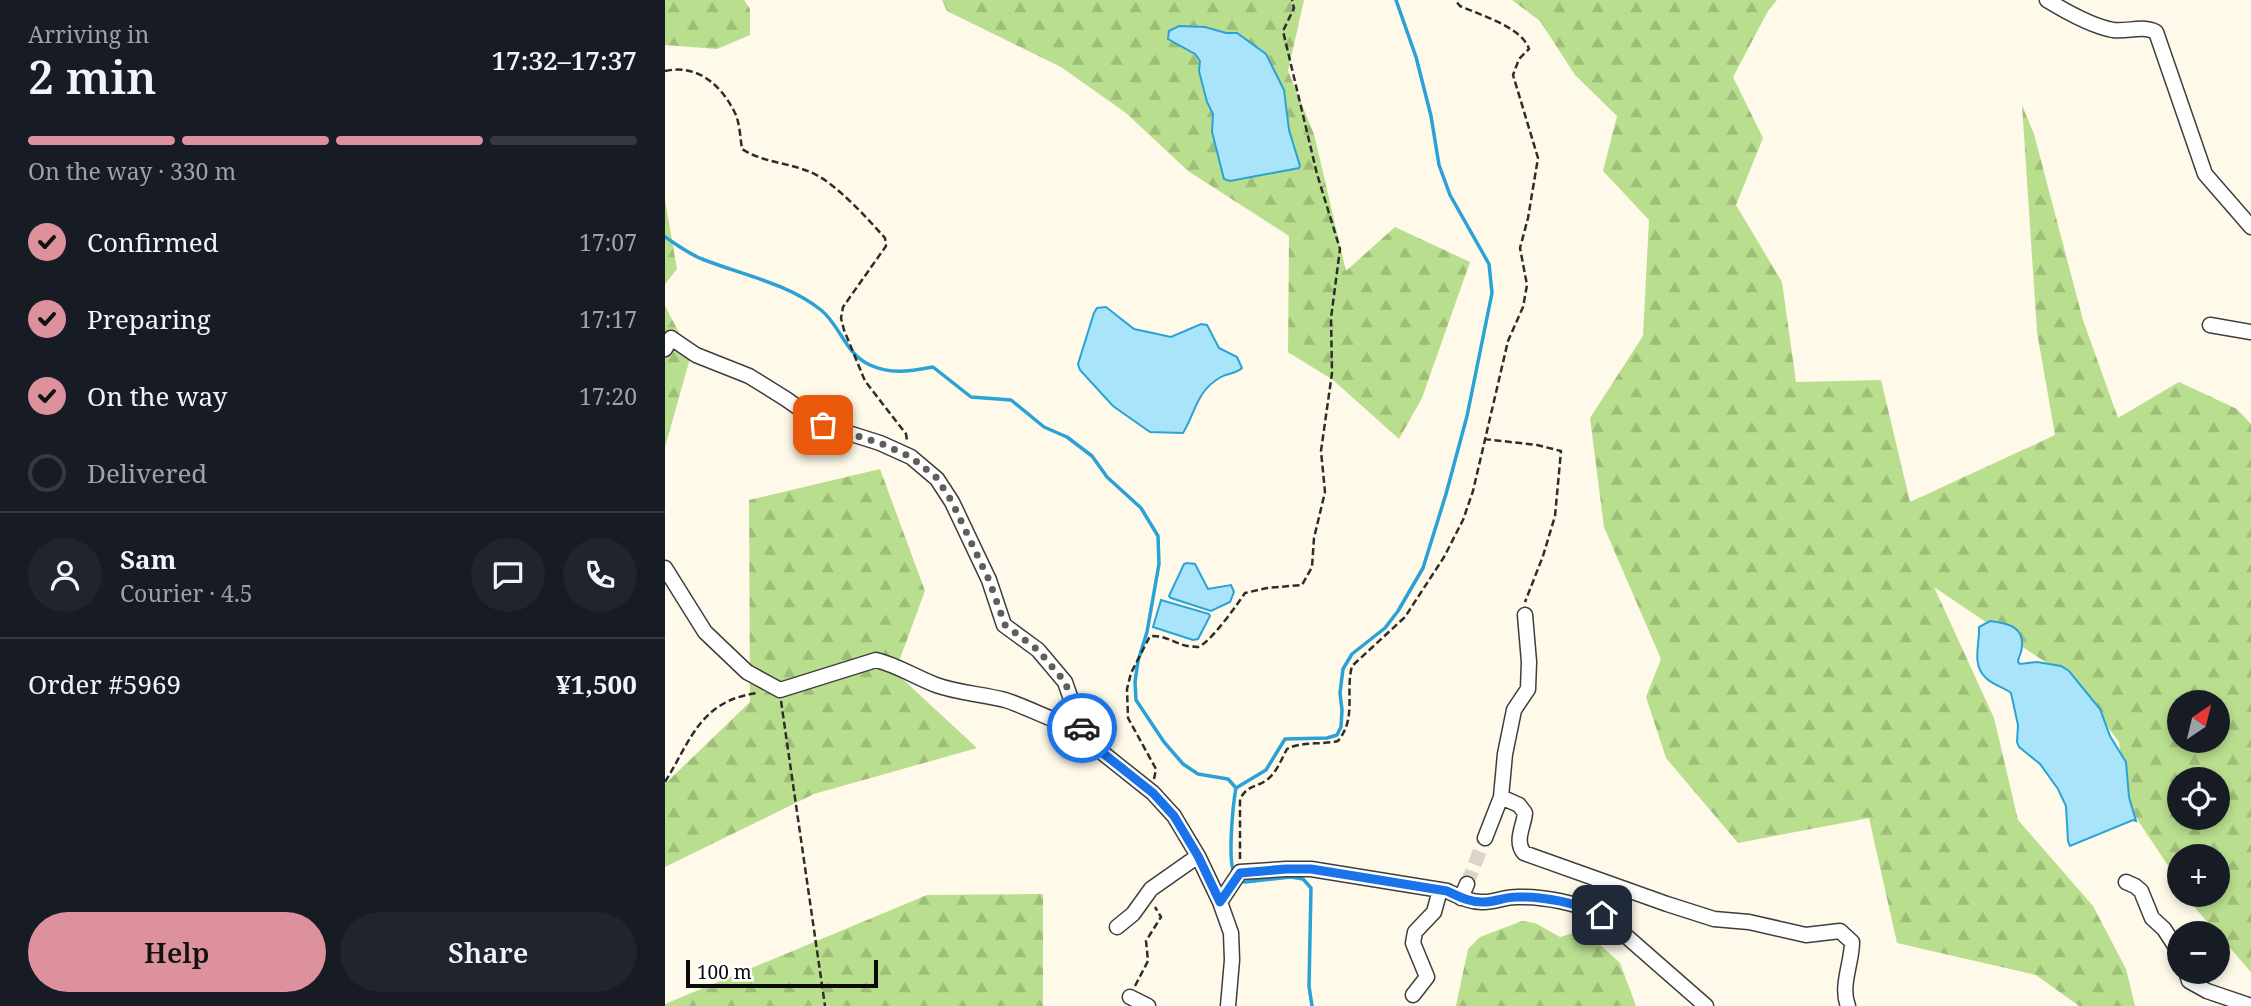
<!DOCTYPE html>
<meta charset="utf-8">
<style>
:root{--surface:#171b24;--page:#20242c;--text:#f1f3f6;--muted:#9ea1a6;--line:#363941;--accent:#dd919d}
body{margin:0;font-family:"Noto Serif",serif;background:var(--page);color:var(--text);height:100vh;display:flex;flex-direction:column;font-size:26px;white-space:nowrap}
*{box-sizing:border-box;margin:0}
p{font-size:23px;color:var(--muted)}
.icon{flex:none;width:38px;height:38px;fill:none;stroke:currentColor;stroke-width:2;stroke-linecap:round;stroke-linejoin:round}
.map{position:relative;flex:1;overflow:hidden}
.panel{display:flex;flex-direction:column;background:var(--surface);width:665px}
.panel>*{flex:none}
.needle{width:46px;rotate:35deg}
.buttons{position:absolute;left:1502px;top:690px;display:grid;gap:14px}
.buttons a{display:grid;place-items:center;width:63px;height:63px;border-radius:50%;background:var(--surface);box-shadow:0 4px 10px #0003;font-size:35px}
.scale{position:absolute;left:21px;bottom:18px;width:192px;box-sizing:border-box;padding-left:7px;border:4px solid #0b0b0b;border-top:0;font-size:19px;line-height:24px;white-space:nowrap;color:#0b0b0b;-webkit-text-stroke:5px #fff;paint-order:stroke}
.pin{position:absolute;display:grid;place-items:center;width:60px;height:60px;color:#fff;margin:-30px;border-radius:14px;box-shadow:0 4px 10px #0006}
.courier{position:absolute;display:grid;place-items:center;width:70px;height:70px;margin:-35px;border:5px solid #1a73e8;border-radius:50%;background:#fff;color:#222;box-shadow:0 2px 9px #0007}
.headline em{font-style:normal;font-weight:600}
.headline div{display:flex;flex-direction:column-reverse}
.headline{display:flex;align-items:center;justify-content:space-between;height:119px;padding:0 28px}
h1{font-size:46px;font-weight:600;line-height:52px}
.bar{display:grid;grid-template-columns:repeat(4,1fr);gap:10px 7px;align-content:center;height:84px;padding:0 28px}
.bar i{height:9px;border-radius:5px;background:var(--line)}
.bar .current{background:var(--accent)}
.bar p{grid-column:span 4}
.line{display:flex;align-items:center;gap:18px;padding:0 28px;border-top:2px solid var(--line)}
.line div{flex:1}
.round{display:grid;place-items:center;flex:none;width:74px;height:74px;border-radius:37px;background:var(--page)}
ol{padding:0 28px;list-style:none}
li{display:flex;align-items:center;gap:21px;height:77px}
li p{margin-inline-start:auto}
li .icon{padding:7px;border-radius:50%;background:var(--accent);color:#111;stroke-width:4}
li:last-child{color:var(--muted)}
li i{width:38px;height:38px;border:4px solid var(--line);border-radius:50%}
.button{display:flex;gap:14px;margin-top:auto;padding:14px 28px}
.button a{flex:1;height:80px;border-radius:42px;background:var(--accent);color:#111;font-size:28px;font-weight:600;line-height:80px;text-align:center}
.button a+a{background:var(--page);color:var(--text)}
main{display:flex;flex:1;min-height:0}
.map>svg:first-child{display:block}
</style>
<main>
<section class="panel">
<div class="headline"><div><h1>2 min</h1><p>Arriving in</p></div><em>17:32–17:37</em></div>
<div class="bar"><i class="current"></i><i class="current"></i><i class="current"></i><i></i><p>On the way · 330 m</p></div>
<ol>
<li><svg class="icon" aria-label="check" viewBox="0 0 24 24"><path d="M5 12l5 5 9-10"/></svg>Confirmed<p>17:07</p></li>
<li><svg class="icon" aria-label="check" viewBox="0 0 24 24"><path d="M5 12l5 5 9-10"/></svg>Preparing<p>17:17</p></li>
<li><svg class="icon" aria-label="check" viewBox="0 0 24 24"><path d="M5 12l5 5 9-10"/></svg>On the way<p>17:20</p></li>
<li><i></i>Delivered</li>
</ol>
<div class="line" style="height:126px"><a class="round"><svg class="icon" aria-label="person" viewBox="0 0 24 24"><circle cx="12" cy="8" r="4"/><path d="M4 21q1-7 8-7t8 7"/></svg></a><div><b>Sam</b><p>Courier · 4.5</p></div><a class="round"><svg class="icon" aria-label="chat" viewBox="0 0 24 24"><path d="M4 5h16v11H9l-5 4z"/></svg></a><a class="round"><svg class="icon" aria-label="phone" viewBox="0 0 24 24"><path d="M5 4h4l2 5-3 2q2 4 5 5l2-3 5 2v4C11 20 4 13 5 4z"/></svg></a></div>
<div class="line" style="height:91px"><div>Order #5969</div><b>¥1,500</b></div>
<div class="button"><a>Help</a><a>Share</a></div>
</section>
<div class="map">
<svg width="1586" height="1006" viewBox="0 0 1586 1006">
<defs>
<pattern id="forest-firs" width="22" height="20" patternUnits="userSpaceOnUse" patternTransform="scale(1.75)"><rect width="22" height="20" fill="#b9de8e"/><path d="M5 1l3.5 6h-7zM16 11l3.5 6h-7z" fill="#9ebd79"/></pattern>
</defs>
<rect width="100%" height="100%" fill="#fff9e9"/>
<path fill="url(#forest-firs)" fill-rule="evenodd" d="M0,0H79L85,9V35L52,49L0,45Z
M277,0H639L623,71L649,134L681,271L730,227L805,262L757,398L734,439L668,380L623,352L624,236L523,171L461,113L396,67L282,11Z
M847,0H1112L1103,11L1068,77L1098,138L1071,205L1117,282L1131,382L1216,380L1245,502L1390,435L1372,332L1357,105L1369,134L1418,320L1453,418L1514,382L1572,409L1586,424V972L1531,909L1522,894H1552V856H1514V882L1462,804L1454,742L1407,680L1269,587L1329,718L1353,820L1428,906L1461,969L1470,1006H1414L1371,975L1232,943L1204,818L1073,843L1001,758L981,697L996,659L939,527L925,418L978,336L984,220L938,171L952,116L910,75L875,21ZM1514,702H1552V740H1514ZM1514,779H1552V817H1514Z
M0,200L12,269L0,284Z
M0,306L26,355L0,447Z
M215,469L260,591L230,672L312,748L149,794L0,867V784L85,702L84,500Z
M378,894V1006H0V1004L262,895Z
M857,921L870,923L895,937L919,930L955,963L971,1006H791L803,949L815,937Z"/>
<path fill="#a9e4fb" stroke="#2aa2d7" stroke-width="2" d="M514,26L540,27L561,33H572L601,54L619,90L624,130L635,166L634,168L565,181L559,179L547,132L548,114L542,102L534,71L535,61L530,54L503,39L504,31Z
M441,307L469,329L506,337L536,324L542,325L554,348L572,357L577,368C571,374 563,373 556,377C531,391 531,412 518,433L485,432L448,406L415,370L413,364L429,313L432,308Z
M522,563L530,564L543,589L566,585L569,592L565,602L546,611L506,598L504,596L519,564Z
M496,600L544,614L545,616L533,639L528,640L488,627Z
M1325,621C1343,623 1362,627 1356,652C1355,655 1353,659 1353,662L1355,664L1372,662L1396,666L1404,671L1435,709L1445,736L1461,762L1464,797L1471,821L1468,820L1405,846L1403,841L1401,806L1393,789L1375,764L1354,747L1352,742L1353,725L1346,693C1338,687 1328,685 1321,678C1306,664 1315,644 1314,627Z"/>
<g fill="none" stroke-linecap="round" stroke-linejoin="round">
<path stroke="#2aa2d7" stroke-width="3.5" d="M0,237C12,245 24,254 37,259C77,275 122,283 156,310C175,325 181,355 205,365C226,375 246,371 268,367L306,397L346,400L379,427L402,437L427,456L442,477L476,508L493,536L494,564L482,632L473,661L470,682L471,700L499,742L518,764L533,774L563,779L571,788
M570,875C562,863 568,804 571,788L601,770L620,739L662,738L672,735L676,727L677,710L675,693L678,669L687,654L720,628L733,611L758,568L781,494L802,416L827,293L824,264L785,195L774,165L766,116L751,57L731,0
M575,881L580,882L626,877L638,879L646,888L644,986L647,1006"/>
<path stroke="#dad5c8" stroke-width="14" stroke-dasharray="14 7" stroke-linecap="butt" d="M802,884L820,838"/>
<g stroke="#3e3e3e" stroke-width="17">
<path id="minor" d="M1382,0C1400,11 1426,26 1448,30C1463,32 1477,25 1491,32L1540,174L1586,227
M1545,325L1586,332
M0,349L6,338L31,355L84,376L121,399L158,425L215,443L246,457L272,479L287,502L324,580L339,625L373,650L400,682L416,728L439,754L488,793L509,816L533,856L555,902L566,933L567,960L563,1006
M0,568L40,632L82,672L115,690L211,660C232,665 250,677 271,685C293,693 317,694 340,700C366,708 389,723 416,728
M836,797L854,805L860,813C859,826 849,841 859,853L1002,904L1049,919L1084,922L1141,935L1175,931L1187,942C1187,963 1175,986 1183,1006
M820,838L836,797L840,754L849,710L863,689L864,662L860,615
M1461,882L1470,886L1476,891L1487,918L1499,929L1514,952
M796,898L802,884
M555,902L575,872L621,869H646L782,891C793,896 806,903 819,902C830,902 840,897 851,897C879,896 912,903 937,915L1041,1006
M452,927L468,914L486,889L533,856
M1521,971L1524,981L1542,991L1586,1006
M748,995L762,977L748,943L750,932L769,912L775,890
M465,997L483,1006"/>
</g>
<path stroke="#2d2d2d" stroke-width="2.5" stroke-dasharray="7 3.5" stroke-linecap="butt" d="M0,71C32,64 55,84 69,111C75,122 75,137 77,149C99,163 122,162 145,172C169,181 203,219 220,238L221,246L178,307L176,318L179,330L200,381L241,434L242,440
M819,439L872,445L896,451L890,516L878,556L860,602
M116,701L160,1006
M489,779L491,769L463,718L462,689L466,673L485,636C500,635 509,643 522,646C524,646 531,647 533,647C545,643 572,605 580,593L602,588L637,585L647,567L649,538L660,492L656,451L667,373L666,318L675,249L652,174L618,31L629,8L627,0
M0,782C26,740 35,701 92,693
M575,859V799C583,784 592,788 603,779C612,772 617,758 622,749C637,741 657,745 673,741C692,718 680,692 687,666L740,617L779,557L798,520L808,491L843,341L858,307L862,285L855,248L863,218L873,158L848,75L854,59L864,49C857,27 815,15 795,6L790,0
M470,986L483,961L481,941L496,917L490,907"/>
<use href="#minor" stroke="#fff" stroke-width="14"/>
</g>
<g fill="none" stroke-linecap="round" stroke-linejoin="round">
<path stroke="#605e59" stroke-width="7" stroke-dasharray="0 12.6" d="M158,425L215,443L246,457L272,478L287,502L324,580L340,625L373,650L400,682L417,728"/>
<path stroke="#1a73e8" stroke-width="9" d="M417,728L439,754L488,793L509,816L533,856L555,902L575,873L621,869H646L782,891C793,896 806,903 819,902C830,902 840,897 851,897C879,896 912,903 937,915"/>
</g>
</svg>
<div class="buttons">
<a><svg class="needle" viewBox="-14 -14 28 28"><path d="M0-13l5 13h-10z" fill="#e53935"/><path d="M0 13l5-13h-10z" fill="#9ea1a6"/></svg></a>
<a><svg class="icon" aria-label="locate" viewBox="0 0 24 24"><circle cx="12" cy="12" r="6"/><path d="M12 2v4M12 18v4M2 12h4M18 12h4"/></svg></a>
<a>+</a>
<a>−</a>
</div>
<div class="scale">100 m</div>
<div class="pin" style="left:158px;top:425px;background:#ea580c"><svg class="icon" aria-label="bag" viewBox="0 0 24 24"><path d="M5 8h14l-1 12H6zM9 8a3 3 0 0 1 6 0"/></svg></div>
<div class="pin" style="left:937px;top:915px;background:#1f2937"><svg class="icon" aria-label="home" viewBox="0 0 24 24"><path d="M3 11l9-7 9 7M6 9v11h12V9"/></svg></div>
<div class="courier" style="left:417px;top:728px"><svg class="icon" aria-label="car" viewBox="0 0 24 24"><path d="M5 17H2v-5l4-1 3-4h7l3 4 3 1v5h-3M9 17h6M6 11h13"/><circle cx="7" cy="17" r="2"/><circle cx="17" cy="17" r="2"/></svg></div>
</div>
</main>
